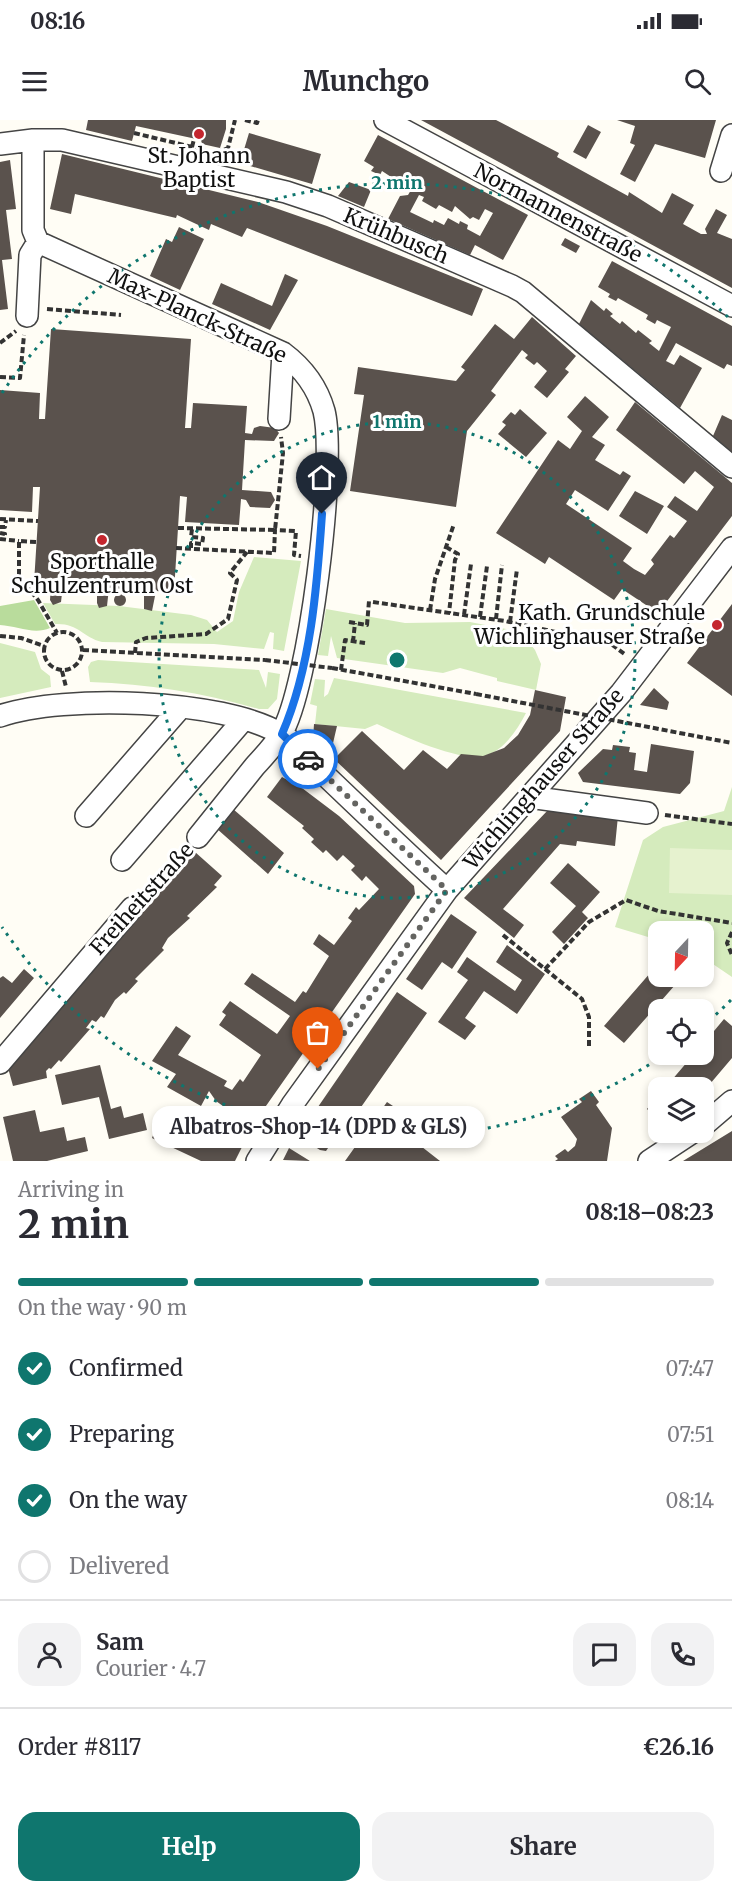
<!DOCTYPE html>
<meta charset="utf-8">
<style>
:root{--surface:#fff;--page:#f2f2f3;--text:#2b2b33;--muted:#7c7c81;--line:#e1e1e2;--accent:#0f766e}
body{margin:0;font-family:Merriweather,serif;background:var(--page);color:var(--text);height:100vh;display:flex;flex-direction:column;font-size:22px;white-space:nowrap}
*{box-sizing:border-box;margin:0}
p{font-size:20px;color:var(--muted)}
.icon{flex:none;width:33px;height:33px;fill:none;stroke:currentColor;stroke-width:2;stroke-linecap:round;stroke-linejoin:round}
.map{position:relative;height:1041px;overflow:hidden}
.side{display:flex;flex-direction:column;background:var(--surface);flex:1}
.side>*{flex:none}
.needle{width:39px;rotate:202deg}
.controls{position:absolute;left:648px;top:801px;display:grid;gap:12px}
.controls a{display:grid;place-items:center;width:66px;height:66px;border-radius:12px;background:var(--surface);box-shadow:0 3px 9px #0003;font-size:30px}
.pin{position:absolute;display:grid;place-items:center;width:51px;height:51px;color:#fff;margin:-62px -26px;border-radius:50% 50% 50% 0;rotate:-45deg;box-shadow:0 0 6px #0007}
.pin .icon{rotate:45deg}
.courier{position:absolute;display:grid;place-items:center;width:60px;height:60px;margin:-30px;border:4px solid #1a73e8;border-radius:50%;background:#fff;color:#222;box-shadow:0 2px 8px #0007}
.bubble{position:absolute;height:42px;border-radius:18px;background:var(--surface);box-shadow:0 3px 9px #0003;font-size:20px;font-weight:700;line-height:42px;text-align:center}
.headline em{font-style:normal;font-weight:700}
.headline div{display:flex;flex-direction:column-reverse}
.headline{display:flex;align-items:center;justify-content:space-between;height:102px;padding:0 18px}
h1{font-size:39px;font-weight:700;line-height:45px}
.bar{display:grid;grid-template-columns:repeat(4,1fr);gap:9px 6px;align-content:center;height:72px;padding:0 18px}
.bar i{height:8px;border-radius:4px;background:var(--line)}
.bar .active{background:var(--accent)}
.bar p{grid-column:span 4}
.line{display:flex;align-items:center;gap:15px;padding:0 18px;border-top:2px solid var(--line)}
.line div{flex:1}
.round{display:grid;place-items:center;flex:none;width:63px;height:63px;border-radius:18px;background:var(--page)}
ol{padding:0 18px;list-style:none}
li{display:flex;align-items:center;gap:18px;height:66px}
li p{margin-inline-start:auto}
li .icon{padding:6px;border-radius:50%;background:var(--accent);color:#fff;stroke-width:4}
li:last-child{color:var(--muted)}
li i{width:33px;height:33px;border:3px solid var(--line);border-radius:50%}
.primary-button{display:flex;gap:12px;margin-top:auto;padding:12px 18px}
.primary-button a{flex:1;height:69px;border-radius:18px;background:var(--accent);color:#fff;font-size:24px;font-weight:700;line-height:69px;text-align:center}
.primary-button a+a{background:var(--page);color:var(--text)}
.status{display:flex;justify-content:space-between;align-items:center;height:42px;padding:0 30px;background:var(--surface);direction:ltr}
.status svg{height:16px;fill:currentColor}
header{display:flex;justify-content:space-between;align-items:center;height:78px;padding:0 18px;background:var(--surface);font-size:27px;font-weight:700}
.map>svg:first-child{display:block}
</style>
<div class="status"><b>08:16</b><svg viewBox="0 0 49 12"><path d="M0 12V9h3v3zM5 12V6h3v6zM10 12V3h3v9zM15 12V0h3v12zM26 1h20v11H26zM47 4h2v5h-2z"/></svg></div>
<header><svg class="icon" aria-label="menu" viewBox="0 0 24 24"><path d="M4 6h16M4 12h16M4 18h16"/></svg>Munchgo<svg class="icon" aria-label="search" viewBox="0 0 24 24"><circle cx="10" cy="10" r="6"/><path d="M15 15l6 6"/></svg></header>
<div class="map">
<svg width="732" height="1041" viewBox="0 0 732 1041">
<rect width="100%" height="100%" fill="#fffdf5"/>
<path fill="#d5ebbd" d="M254,437L301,441L284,531L273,529L274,513L270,512L264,529L214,524L102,522C82,517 79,503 55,504L43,483L119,486L191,495L207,500L217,512L233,501L239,472Z
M326,489L405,503L470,502L521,512L535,530L541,544L536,570L497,561V558L460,548L443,553L337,538L331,516L328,536L318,535Z
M0,523L35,532L41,549L50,556L51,567L0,578Z
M98,540L259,550L266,568L268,552L280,554L277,579L268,589H259C203,573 149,564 90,562L88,547L91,542Z
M334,558L526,593C517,610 504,631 484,636C459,642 401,615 377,604L365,609L315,604L317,586L310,584L315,559L325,560L324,577L328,574Z
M732,667V857L704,838V812H658V820L615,807L643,720L663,707L724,691Z"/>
<path fill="#b9dc9c" d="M34,480L50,508C34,515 17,506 0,505V486Z"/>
<path fill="#e6f2cf" d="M670,728L732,730V775L669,773Z"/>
<path fill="#5a524d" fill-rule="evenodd" d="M88,0H226V9L220,28L202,24L201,20L136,6L132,21L86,10Z
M421,0H496L559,33L557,37L628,76L629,72L662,93L672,73L694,85L683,104L701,114H707L705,109L716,89L727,95L717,113L732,119V168Z
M617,0H716L705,38L655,24L635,62L620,54L635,25L630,23L635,6Z
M588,5L601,12L586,39L573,32Z
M249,13L321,34L312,64L240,43Z
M378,15L528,95L503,140L475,125L470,135L388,99L400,76L408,75L411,70L382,51L380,55L371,51L374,47L364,41ZM419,75L424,77L422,81L436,89L439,85L452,92L455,86L470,99L473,97L479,100L485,89L493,93L480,116L467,109L468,105L460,101L459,104L448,98L444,105L434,100L433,103L410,92Z
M62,34L258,82L327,106L483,169L472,196L247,108L242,117L211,104L209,110L177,95L176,98L75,74L71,94L50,89Z
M10,40L16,89L6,90L12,139L2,140L8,189L0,190V42Z
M349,62L371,70L364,87L338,76Z
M179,107L204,119L180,170L150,156L166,119L172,122Z
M565,118L580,126L576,133L561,125Z
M612,141L732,206V246L727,244L724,249L676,223L666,241L674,245L680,235L702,248L680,288L579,204L591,180L604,191L606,188L613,194L610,196L620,204L622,201L636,213L638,210L652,221L649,223L659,231L671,207L657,200L655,204L646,199L648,195L618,178L616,181L608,177L610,174L598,167Z
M285,154L298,160L270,210L212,184L221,163L272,186Z
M532,197L576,236L565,249L569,252L547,278L534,267L547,251L537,242L534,245L525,238L528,235L522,230L491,271L496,275L467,311L456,387L350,371L364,275L354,274L358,247L456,261L465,250L461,247L495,204L514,219Z
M51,209L191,219L185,308H191L193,283L247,286L245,313L252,314L254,308L260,306L275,308L279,313L274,321L245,320L242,370L271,372L275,380L270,388L250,387L246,380L241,379L239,405L185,402L187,377L180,376L174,472L156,471L152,491L144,489V470L109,468L107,486L99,488L97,483V467L63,465L61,482L53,485L50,480L51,464L34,463L40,367H33L32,392L0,390V270L40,273L39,299H45Z
M585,276L609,297L592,317L605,325L595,340L620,355L623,351L631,356L608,391L575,370L566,384L632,428L623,441L634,449L645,455L654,444L651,440L670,415L674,418L687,401L667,387L675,376L697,391L714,367L695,351L684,364L616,310L635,282L732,363V396L658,493L622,469L614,480L549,437L545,444L496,413L558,320L570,329L582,311L567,297Z
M520,289L547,313L526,337L498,314L506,305L502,302L511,292L515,295Z
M722,295L732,300V332L713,316Z
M635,371L664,386L647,414L619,396Z
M114 480a6 6 0 1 1 12 0a6 6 0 1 1-12 0Z
M732,484V576L687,543Z
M654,568L669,582L667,590L640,585Z
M535,570L566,577L560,611L441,740L334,639L362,611L404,650L423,630L447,649L461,634L483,636L504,628L518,615L530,595Z
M314,604L337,606L330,636L313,620Z
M651,624L694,631L690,663L680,674L583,662L578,653L603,629L612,630L613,625L630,627L629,632L636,633L634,650L647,652Z
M282,657L302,668L339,696L414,766L415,774L254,1003L235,1041H201L152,1018L156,1008L192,1024L195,1017L210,1024L227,989L216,981L209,971L201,986L167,967L176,954L152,941L176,906L191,916L178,935L227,961L224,966L232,970L240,959L243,962L261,935L219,905L226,895L222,892L230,881L277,914L290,896L244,864L252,853L295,882L303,871L306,873L329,836L313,824L319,814L334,825L352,801L348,798L356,787L359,790L379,769L366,756L362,761L351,750L355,746L343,735L337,741L326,730L323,733L311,722L314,719L302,708L304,706L267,677Z
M233,689L284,733L268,754L216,708Z
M548,690L618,696L615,726L577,721L576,726L560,724L503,789L524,805L514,818L464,778Z
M195,732L222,756L214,765L217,767L187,796L190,798L168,818L162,828L164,830L135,859L138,861L126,874L124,872L115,880L104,898L101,896L96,902L92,900L86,908L90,909L61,942L59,940L51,949L49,948L46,951L47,958L13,966L8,948Z
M568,743L600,772L582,792L588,798L564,824L552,812L576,786L550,763Z
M451,794L477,812L452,849L442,842L422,870L406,859Z
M507,825L545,854L517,894L484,871L465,898L476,906L465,920L438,902L468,860L457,852L467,837L515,871L522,860L496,842Z
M658,844V856H683L624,923L604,906Z
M24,849L34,858L0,898V858L3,856L12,863Z
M397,872L427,893L359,990L355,988L326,1031L320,1030L298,1016Z
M724,899L732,906V938L704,971V968H665L694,934H704V923Z
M100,945L111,989L121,986L124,998L143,993L147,1010L109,1019L99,977L62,985L55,955Z
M591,971L599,982L596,985L612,1008L607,1041H555L558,1039L555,1036L565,1029L568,1032L575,1026L577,1019L561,997L582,982L579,979Z
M658,975V999L647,989Z
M387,982L408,996L399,1009L440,1041H345Z
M35,990L40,1012L64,1007L67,1021L85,1017L88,1031L47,1041H13L3,997Z
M732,1011V1041H683Z
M289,1028L310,1041L283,1040Z"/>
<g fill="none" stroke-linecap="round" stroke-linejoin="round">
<g stroke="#444" stroke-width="24">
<path id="minor" d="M385,0L732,186
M33,20V110L38,122L283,233C303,248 317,266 324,291C337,343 309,569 281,614C274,626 264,636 255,646C236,670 217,693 198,717
M0,24L33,20H62L286,72L328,86L512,166L523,172L732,347
M721,51L732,15
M27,196L30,135L38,122
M279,299L283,233
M0,596C64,574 223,579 281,614C298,624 313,644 327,657C367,695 406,733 447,770
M529,677L647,693
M86,696L181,587
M122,740L244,599
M0,943L132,788
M704,1005L732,981
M257,1041L292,985L447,770L621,573L732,428
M649,1041L693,1012"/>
</g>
<path stroke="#333" stroke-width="4" stroke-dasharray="6 3" stroke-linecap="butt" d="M245,0L257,3L258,0
M134,13L205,30
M192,27L194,19
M216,33L228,28
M225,40L235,0
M47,189L121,195
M0,223L16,211
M0,257L20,258L24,215
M0,399L38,401
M0,407H5L6,400
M178,408L275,410L283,333L281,317
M0,413L5,414L4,419
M0,419L19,421
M36,422L19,421V457L38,480L57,513
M446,427L458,434L455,440L449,493
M176,428L274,433L275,410L296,411L294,435L301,436
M191,428V423L202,424L203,418L191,417L192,409
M373,482L505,501L611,524L626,535
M430,490L435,459L454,404
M464,495L471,444
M480,497L487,446
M496,499L502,445
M349,502L367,505L369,481
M510,502L517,449
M44 531a19 19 0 1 1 38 0a19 19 0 1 1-38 0Z
M0,516L21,518L44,526
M353,522L355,503
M83,530L265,540
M135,533L136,522L146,518L206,514L228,499L237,460L230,453L247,432
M332,548L476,574
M341,550L345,520L365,523
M62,551L66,567
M665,695L732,704
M144,774L184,727
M732,812L727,823L732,835
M503,815L582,879L589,897V929
M545,849L589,802L626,780L658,791L732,803"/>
<use href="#minor" stroke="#fff" stroke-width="21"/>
<path stroke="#333" stroke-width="4" stroke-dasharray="6 3" stroke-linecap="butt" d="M265,540L332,548
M476,574L732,623"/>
</g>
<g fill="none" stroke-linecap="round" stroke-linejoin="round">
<path stroke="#646461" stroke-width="6" stroke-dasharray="0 10.8" d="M308,639L447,770L318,949"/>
<path stroke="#1a73e8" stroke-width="8" d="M308,639L282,614C311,547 317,467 322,394"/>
</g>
<g fill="none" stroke="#0f766e" stroke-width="3" stroke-dasharray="3 6">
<circle cx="397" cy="540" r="238"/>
<path d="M731 880A477 477 0 0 1 704 905M664 935A477 477 0 0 1 2 807M2 273A477 477 0 0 1 731 200"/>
</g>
<g fill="#c4262e" stroke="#fff" stroke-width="2">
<circle cx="199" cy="14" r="6"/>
<circle cx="102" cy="420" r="6"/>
<circle cx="717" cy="505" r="6"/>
</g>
<g text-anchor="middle" stroke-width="6" stroke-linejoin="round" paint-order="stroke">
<g font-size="21" fill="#111" stroke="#fff">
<text x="199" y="43">St. Johann<tspan x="199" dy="24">Baptist</tspan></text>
<text x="102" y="449">Sporthalle<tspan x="102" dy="24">Schulzentrum Ost</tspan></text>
<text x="705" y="500" text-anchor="end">Kath. Grundschule<tspan x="705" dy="24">Wichlinghauser Straße</tspan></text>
</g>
<g font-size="21" fill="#111" stroke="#fff">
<text transform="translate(558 93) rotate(28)" y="7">Normannenstraße</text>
<text transform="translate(396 116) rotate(23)" y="7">Krühbusch</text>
<text transform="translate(197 196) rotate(25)" y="7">Max-Planck-Straße</text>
<text transform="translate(544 659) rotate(-49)" y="7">Wichlinghauser Straße</text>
<text transform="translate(142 779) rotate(-48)" y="7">Freiheitstraße</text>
</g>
</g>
<circle cx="397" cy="540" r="9" fill="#0f766e" stroke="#fff" stroke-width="3"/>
<g font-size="18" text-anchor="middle" font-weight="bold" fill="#0f766e" stroke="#fff" stroke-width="6" stroke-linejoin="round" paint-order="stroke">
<text x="397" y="69">2 min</text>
<text x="397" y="308">1 min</text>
</g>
</svg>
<div class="controls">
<a><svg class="needle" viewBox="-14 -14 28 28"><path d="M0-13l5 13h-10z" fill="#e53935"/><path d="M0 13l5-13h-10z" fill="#7c7c81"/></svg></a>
<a><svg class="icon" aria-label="locate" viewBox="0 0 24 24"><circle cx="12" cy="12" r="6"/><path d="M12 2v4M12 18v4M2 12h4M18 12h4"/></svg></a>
<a><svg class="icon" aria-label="layers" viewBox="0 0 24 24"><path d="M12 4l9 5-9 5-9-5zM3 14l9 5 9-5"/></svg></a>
</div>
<div class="pin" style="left:318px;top:949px;background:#ea580c"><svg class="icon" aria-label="bag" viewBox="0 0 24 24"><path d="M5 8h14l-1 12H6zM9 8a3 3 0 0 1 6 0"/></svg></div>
<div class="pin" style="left:322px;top:394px;background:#1f2937"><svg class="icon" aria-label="home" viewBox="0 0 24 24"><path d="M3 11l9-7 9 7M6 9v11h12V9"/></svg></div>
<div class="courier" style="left:308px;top:639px"><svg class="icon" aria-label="car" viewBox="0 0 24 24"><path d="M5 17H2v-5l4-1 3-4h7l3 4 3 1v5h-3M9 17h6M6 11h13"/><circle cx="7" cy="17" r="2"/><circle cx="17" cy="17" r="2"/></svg></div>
<div class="bubble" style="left:152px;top:986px;width:333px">Albatros-Shop-14 (DPD &amp; GLS)</div>
</div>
<section class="side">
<div class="headline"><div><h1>2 min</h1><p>Arriving in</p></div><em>08:18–08:23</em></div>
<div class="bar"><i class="active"></i><i class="active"></i><i class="active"></i><i></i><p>On the way · 90 m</p></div>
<ol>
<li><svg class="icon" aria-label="check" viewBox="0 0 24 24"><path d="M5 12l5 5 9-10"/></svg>Confirmed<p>07:47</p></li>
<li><svg class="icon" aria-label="check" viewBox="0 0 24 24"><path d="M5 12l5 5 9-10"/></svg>Preparing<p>07:51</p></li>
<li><svg class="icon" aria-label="check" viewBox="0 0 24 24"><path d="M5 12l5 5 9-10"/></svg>On the way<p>08:14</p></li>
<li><i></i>Delivered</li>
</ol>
<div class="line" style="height:108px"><a class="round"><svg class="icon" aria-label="person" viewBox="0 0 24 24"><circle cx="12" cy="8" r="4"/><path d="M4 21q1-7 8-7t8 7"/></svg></a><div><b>Sam</b><p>Courier · 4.7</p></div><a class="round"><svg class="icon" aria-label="chat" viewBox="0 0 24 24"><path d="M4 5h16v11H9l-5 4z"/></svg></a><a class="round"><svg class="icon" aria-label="phone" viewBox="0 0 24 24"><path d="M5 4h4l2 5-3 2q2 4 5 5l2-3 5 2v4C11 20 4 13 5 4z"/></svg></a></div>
<div class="line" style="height:78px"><div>Order #8117</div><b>€26.16</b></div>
<div class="primary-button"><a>Help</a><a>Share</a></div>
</section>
